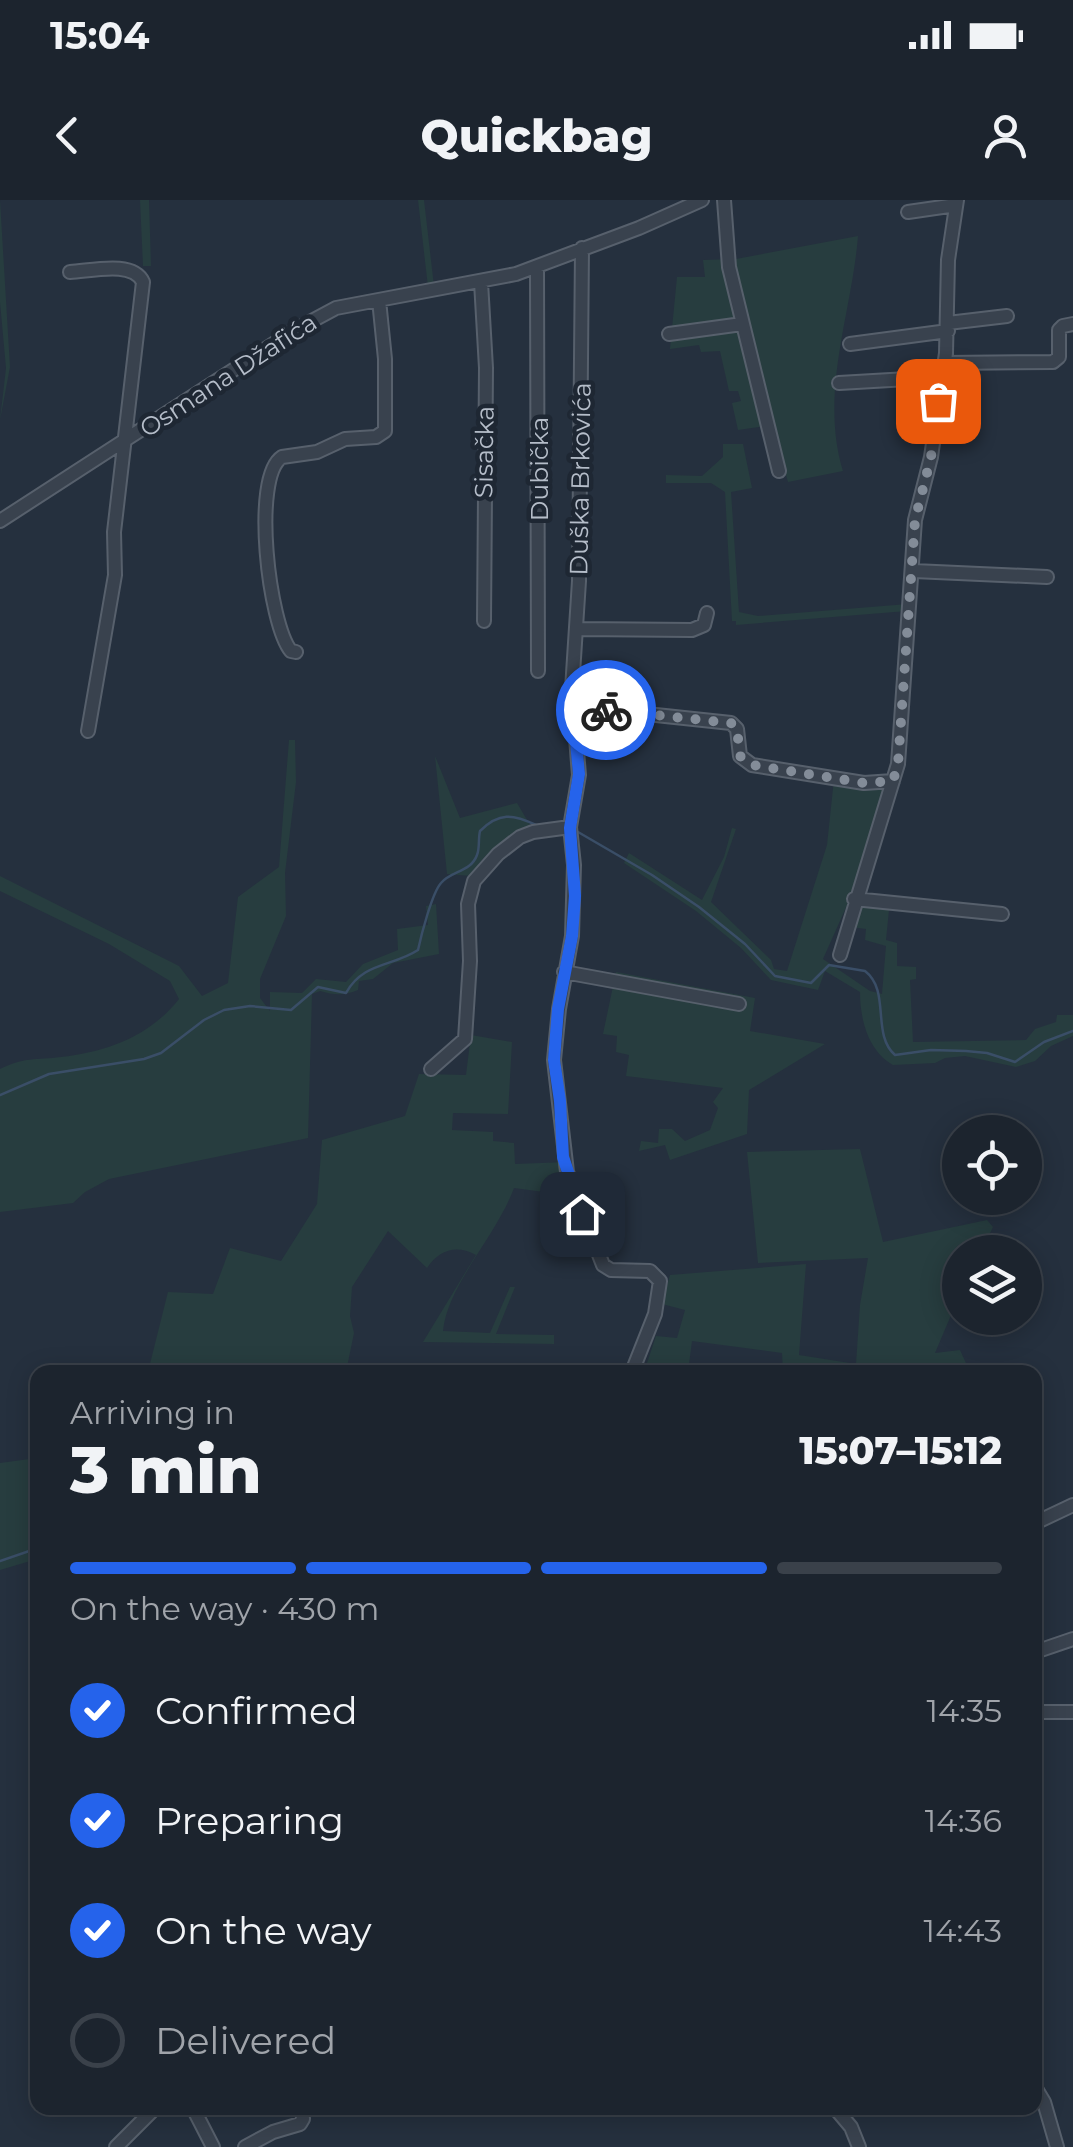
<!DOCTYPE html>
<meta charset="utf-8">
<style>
:root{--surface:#1c242e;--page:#29303a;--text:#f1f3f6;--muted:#a0a4aa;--line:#3a414a;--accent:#2563eb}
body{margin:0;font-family:Montserrat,sans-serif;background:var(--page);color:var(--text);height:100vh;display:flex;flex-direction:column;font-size:38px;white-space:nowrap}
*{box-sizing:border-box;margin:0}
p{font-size:32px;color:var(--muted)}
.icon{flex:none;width:55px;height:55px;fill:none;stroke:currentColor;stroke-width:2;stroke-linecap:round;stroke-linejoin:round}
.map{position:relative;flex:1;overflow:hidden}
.details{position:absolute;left:30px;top:1165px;width:1012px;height:750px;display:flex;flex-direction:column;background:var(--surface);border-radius:20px;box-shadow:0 5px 25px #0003,0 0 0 2px var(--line)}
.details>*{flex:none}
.controls{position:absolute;left:942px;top:915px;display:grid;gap:20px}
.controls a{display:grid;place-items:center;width:100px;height:100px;border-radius:50%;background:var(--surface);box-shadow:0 5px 25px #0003,0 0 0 2px var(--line);font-size:50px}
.pin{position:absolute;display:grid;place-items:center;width:85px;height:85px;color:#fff;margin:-42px;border-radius:20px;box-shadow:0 5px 15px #0006}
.courier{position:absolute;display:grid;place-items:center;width:100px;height:100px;margin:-50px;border:8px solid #2563eb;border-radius:50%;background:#fff;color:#222;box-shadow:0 2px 12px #0007}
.overview em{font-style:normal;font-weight:800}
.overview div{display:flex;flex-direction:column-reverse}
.overview{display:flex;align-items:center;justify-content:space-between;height:170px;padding:0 40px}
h1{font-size:65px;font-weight:800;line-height:75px}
.bar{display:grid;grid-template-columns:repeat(4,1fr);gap:15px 10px;align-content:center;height:120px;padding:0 40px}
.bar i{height:12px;border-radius:8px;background:var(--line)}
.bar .active{background:var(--accent)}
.bar p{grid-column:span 4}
ol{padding:0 40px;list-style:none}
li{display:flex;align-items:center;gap:30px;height:110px}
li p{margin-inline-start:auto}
li .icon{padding:10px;border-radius:50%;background:var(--accent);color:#fff;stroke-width:4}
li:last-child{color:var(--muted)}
li i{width:55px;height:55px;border:5px solid var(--line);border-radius:50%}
.status{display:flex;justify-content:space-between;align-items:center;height:70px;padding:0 50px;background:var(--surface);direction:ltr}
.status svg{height:28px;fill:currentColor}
header{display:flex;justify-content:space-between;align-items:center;height:130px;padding:0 40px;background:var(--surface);font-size:45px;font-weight:800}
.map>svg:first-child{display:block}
</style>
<div class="status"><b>15:04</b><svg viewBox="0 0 49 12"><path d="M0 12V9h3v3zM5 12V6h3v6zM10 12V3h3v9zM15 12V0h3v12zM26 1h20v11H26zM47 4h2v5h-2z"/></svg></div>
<header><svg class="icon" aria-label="back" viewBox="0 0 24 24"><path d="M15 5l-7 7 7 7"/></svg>Quickbag<svg class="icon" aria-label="person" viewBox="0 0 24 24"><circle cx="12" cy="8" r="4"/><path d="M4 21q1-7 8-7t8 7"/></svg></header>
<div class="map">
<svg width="1073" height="1947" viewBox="0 0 1073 1947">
<rect width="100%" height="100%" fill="#25303e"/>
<path fill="#273d3f" d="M0,0L10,167L0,220L6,168L0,102Z
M140,0H149L151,66H143Z
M418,0H424L434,86L428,87Z
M858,36C852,113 819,193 843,271L788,282L772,225L738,230L732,203L741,201L738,191H729L720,151L701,152L699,145L670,149L677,77H705L703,60L736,59Z
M723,244H743L752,288L731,292L739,412L758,416L908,404L907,411L736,425V421H732L725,292L711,283H666V275L702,276L723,257Z
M289,540H295L296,582L285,673L286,716L260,779V798L270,811V792L302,793L316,779L346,782L363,764L398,750L397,729L428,725L426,706L436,704L439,754L393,763L373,779L359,781L358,790C343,796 334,795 320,791L312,794L308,938L109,979L85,992L73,1003L0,1012V869C24,857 36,860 61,857C107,852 150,836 179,799L170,781L109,744L0,691V676L179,766L202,796L228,783L238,697L279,667Z
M435,556L460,618L517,603L533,630C507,633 483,654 471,676L447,674Z
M834,579L889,583L856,685L823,759L870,791L882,794L886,746L865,740L866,729L851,727L857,703L890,700L886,740L897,743V766L916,767V779L910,780L913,842L1026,840L1035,829L1056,822L1057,815H1073V836L1051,846L1035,861L1016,867L965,856L945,858L935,863L893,865C868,851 860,819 860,792L825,771L818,790L771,780L741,748L696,711L624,663L629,653L702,700L724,657L732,628L736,629L711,702L771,760L774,769L787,771L827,645Z
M616,772L755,798L750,831L825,844L749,890L747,934L670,960L665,945L639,951L641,941L658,943L659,929H672L685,941L710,930L718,908L713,902L723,888L626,876L629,855L616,852L617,836L603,834Z
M471,835L512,842L508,914L453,913L452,930L493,932V941L514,943L515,964L567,962L581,997L514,988C497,1035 447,1086 443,1131L490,1133L510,1087H515L496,1134L554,1135V1144L423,1142L476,1055C456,1044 439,1050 427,1068L388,1031L352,1087L350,1116L354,1133L346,1172H148L168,1092L213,1094L230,1048L281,1061L317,1004L322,940L405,916L419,874L466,875Z
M860,949L883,1042L987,1020L993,1027L981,1052H960V1094L935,1153L960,1150L970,1172H783L782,1153L692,1141L688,1172H644L656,1136L677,1138L685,1110L662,1104L670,1075L806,1064L799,1155L856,1164L860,1105L868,1058L758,1063L747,952Z
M37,1258V1359L0,1370V1263Z"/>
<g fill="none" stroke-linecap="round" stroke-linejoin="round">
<path stroke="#3a4e67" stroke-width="2.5" d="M578,632L652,675L699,707L745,744L775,776L811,783L829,765L865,771C891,791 871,834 895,855L931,850L966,851L987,853L1015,862L1044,842L1073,831
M0,895L49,874L144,859L161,853L204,820L224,810L250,806L291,810L318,787L346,793C363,762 392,767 418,750C421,736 432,693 441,683C451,671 471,672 477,655C480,648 478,639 480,631C499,612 513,614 536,625
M0,1361L38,1348"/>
<g stroke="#57606c" stroke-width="16">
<path id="minor" d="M724,0L729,67L779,271
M908,12L956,5
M582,48L579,381L572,489L579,575L570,627L574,665L572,736L559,809L554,860L567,972L603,1065L611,1070L650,1071L660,1081L655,1114L632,1172
M537,67L538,471
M70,72C91,71 133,60 143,82L114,332L115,375L88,531
M481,82L486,168L484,421
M948,123L1007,116
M669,134L742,124
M850,144L948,131
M944,163L1053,162L1059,157V130L1063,126L1073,124
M839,183L942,177
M0,321L295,130L336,108L516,74L639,28L702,0
M914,371L1047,377
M578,429L692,430L704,425L707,413
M296,452L291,451C269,425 251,277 282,257L317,252L345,239L376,237L385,231V159L379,100
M573,510H609L731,523L737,529L740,556L752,565L864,583L893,581
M854,699L1002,714
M840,755L898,564L915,320L931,257L946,153L948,60L957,0
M564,772L739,804
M431,869L465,839L470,761L468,704L474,681L498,654L520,637L533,632L570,627
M1035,1323L1073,1305
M1035,1452L1073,1439
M1035,1512H1073
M1035,1887L1044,1902L1057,1947
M193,1908L213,1947
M835,1908L851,1927L859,1947
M116,1947L155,1908
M245,1947L273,1932L300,1924L303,1919L302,1908"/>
</g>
<use href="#minor" stroke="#39424e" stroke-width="12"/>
</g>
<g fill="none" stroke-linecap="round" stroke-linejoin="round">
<path stroke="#838c98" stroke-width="10" stroke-dasharray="0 18" d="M606,510L731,523L737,529L740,556L752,565L864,583L893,581L898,564L915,320L931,257L938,201"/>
<path stroke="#2563eb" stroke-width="12" d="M582,1014L563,957L560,901L554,860L558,809L572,736L575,696L570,628L579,574L573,510H606"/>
</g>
<g text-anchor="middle" stroke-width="9" stroke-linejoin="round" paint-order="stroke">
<g font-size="25" fill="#b5bdc9" stroke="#1e2733">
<text transform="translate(228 175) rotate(-33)" y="9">Osmana Džafića</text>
<text transform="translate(484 252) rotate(-89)" y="9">Sisačka</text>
<text transform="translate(539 269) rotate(-90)" y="9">Dubička</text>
<text transform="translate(580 279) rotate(-89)" y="9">Duška Brkovića</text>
</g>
</g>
</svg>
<div class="controls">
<a><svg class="icon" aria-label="locate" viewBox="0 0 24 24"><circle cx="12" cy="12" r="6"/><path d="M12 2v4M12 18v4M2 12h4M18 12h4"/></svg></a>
<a><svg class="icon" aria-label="layers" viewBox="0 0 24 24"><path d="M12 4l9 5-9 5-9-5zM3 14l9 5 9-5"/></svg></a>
</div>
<div class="pin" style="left:938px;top:201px;background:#ea580c"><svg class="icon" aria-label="bag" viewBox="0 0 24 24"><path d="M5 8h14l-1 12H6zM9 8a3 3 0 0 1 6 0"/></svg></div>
<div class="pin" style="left:582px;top:1014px;background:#1f2937"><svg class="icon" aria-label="home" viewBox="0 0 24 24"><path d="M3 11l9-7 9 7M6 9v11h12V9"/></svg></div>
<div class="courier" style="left:606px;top:510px"><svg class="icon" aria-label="bike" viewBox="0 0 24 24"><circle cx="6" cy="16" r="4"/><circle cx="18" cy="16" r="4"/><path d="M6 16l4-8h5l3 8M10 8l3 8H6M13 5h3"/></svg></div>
<section class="details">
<div class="overview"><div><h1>3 min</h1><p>Arriving in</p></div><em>15:07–15:12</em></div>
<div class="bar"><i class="active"></i><i class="active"></i><i class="active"></i><i></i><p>On the way · 430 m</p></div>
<ol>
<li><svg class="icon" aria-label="check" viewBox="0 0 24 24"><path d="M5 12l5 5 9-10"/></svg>Confirmed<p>14:35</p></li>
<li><svg class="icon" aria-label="check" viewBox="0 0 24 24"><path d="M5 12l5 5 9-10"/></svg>Preparing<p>14:36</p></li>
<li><svg class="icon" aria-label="check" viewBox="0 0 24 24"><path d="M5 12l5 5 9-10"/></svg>On the way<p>14:43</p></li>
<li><i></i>Delivered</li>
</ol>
</section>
</div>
